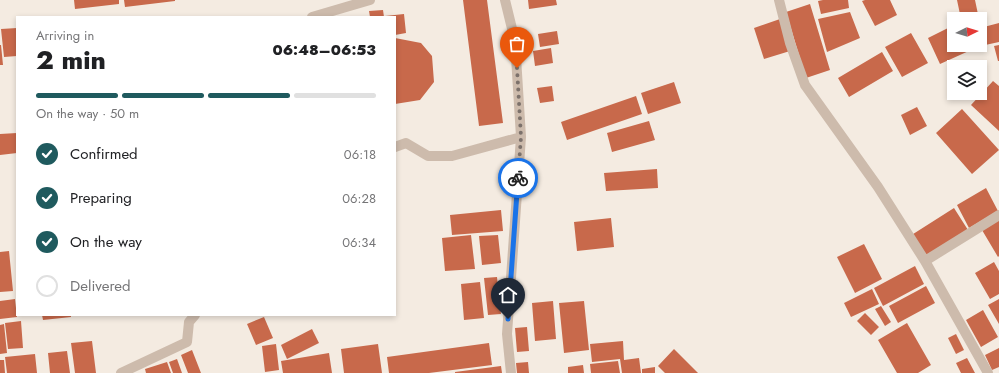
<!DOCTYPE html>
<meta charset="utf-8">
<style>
:root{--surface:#fff;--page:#f6f6f6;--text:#202124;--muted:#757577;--line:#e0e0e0;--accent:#1f5a5e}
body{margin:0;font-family:Jost,sans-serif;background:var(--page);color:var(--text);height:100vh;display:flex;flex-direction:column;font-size:15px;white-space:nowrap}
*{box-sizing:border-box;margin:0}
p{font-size:13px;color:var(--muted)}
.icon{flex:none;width:22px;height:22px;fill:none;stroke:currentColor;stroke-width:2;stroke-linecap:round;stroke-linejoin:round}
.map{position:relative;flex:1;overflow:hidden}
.sheet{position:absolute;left:16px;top:16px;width:380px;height:300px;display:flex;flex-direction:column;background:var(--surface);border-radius:0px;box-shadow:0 2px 6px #0003}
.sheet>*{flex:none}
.needle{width:26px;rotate:85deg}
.controls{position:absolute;left:947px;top:12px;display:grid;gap:8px}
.controls a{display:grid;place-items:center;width:40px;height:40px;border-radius:0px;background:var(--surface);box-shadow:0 2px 6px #0003;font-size:20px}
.pin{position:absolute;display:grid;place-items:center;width:34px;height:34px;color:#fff;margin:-41px -17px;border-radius:50% 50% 50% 0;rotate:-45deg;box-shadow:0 0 4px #0007}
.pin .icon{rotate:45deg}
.courier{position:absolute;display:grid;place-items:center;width:40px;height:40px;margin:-20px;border:3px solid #1a73e8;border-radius:50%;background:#fff;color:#222;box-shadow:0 1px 5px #0007}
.headline em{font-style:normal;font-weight:800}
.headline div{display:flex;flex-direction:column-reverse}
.headline{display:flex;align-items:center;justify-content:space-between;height:68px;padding:0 20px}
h1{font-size:26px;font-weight:800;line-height:30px}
.bar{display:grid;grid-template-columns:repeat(4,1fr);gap:6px 4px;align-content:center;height:48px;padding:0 20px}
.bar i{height:5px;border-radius:3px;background:var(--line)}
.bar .selected{background:var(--accent)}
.bar p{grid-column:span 4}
ol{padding:0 20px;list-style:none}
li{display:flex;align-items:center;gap:12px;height:44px}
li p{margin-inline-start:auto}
li .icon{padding:4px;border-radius:50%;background:var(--accent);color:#fff;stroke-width:4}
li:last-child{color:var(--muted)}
li i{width:22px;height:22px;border:2px solid var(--line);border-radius:50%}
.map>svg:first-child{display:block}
</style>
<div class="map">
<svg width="999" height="373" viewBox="0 0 999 373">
<rect width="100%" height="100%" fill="#f4ebe1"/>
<path fill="#c8694b" d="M74,0H119V4L75,9Z
M124,0H175V1L125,7Z
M463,0H487L503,123L479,126Z
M528,0H556L557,5L529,9Z
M823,0H848L849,8L821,14L818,1Z
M865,0H890L897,15L875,26L862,1Z
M957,0H975L979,19H961Z
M810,4L830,70L806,78L786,12Z
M383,10L384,17H370L369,11Z
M850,12L860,38L827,52L818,19Z
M404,14L406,33L395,35V17L385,16Z
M780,19L790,51L764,59L754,28Z
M999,23V42L976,47L975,45H980V28Z
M954,25V45H968L971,50L940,64L928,38Z
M17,28V56L4,57L1,29Z
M557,31L559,44L540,47L538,34Z
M911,33L928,63L902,77L885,47Z
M395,38L421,43L432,56L434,82L420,100L395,104Z
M0,45H1L3,65H0Z
M999,45V61H998L994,46Z
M551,48L553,63L535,66L533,51Z
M882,52L893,71L849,97L838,78Z
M993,81L999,86V131L971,105Z
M674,82L681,103L648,114L641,93Z
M552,86L554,101L540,103L537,88Z
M636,96L642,114L567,140L561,122Z
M917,107L927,126L910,135L901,115Z
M962,109L999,150L972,174L936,133Z
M649,121L655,140L612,152L607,133Z
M17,133V153L0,155V134Z
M657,169L658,188L606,191L604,173Z
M986,188L998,211L969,228L957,205Z
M954,208L968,230L924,258L910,236Z
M501,210L503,231L452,235L450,215Z
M611,218L614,247L577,251L574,222Z
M999,220V256L998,257L982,230Z
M471,235L475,269L445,271L442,238Z
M498,235L501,263L482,265L479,236Z
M864,244L882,279L855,293L837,257Z
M9,251L13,291L0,292V252Z
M994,262L999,271V294L990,299L975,273Z
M915,266L924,284L883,306L874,288Z
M497,277L501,314L488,315L484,278Z
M480,282L484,318L464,320L461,284Z
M926,286L935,303L898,323L889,306Z
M872,289L879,304L851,317L844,303Z
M15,299L17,317L0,319V301Z
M999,299V324L988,305Z
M553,301L556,339L535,341L532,303Z
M584,301L589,350L564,353L559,303Z
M881,306L891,322L885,326L875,309Z
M983,310L998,337L981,347L966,320Z
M865,313L879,327L871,335L857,321Z
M42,315H71V317L43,320Z
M264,317L273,338L256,345L247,324Z
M21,321L23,348L8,349L5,323Z
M907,323L931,365L918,373H897L878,340Z
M4,324L7,353L0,354V325Z
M527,327L529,351L517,352L515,328Z
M312,329L319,343L287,359L281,345Z
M956,334L964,350L956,354L948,338Z
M92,341L96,373H75L71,343Z
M623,341L624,360L639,358L641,373H622L620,359L592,362L590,344Z
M489,343L492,365L429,373H389L387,357Z
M276,344L279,370L265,372L262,346Z
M378,344L382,373H344L341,349Z
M999,348V367L992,370L985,355Z
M674,349L698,373H665L658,366Z
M192,350L201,373H188L181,355Z
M67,351L70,373H50L48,353Z
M329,353L332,373H283L281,361Z
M35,354L37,373H7L5,357Z
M967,358L975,373H961L956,363Z
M177,359L182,373H173L169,362Z
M0,360H4L5,373H0Z
M618,361L620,373H591L590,364Z
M167,362L171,373H146L145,369Z
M528,362L529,373H517L516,363Z
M583,365L584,373H568V367Z
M501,366L502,373H455V372Z
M655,367V373H642V369Z"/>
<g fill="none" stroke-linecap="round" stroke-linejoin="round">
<path stroke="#cdbbac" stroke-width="10" d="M505,0L515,41L521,137L507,334L511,373
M779,0L790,43L805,85L878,187L925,261L988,373
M312,17L370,0
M395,147L406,143L428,156H452L521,137
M925,261L999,215
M121,373L187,342L189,322L195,315"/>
</g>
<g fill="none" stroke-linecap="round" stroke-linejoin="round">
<path stroke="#7c716b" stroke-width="4" stroke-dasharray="0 7.2" d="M517,68L521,137L518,178"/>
<path stroke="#1a73e8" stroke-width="5" d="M508,319L518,178"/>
</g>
</svg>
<div class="controls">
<a><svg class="needle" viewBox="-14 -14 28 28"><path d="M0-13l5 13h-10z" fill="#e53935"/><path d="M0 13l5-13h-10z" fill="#757577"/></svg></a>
<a><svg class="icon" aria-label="layers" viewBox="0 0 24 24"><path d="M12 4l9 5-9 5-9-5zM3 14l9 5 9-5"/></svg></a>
</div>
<div class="pin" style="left:517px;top:68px;background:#ea580c"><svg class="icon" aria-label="bag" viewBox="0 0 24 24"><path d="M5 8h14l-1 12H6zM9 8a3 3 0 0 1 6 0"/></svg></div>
<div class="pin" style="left:508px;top:319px;background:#1f2937"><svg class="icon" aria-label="home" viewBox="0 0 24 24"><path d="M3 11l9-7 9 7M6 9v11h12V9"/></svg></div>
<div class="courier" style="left:518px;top:178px"><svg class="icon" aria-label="bike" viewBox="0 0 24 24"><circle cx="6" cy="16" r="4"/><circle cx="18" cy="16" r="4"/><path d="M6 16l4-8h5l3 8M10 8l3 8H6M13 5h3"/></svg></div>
<section class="sheet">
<div class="headline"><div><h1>2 min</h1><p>Arriving in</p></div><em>06:48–06:53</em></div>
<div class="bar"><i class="selected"></i><i class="selected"></i><i class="selected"></i><i></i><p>On the way · 50 m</p></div>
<ol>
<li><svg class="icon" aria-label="check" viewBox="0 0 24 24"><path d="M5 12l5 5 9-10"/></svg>Confirmed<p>06:18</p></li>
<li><svg class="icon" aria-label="check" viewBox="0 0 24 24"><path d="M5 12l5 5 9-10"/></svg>Preparing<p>06:28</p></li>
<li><svg class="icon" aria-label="check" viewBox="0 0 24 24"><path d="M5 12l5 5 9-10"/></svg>On the way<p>06:34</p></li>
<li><i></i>Delivered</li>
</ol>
</section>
</div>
